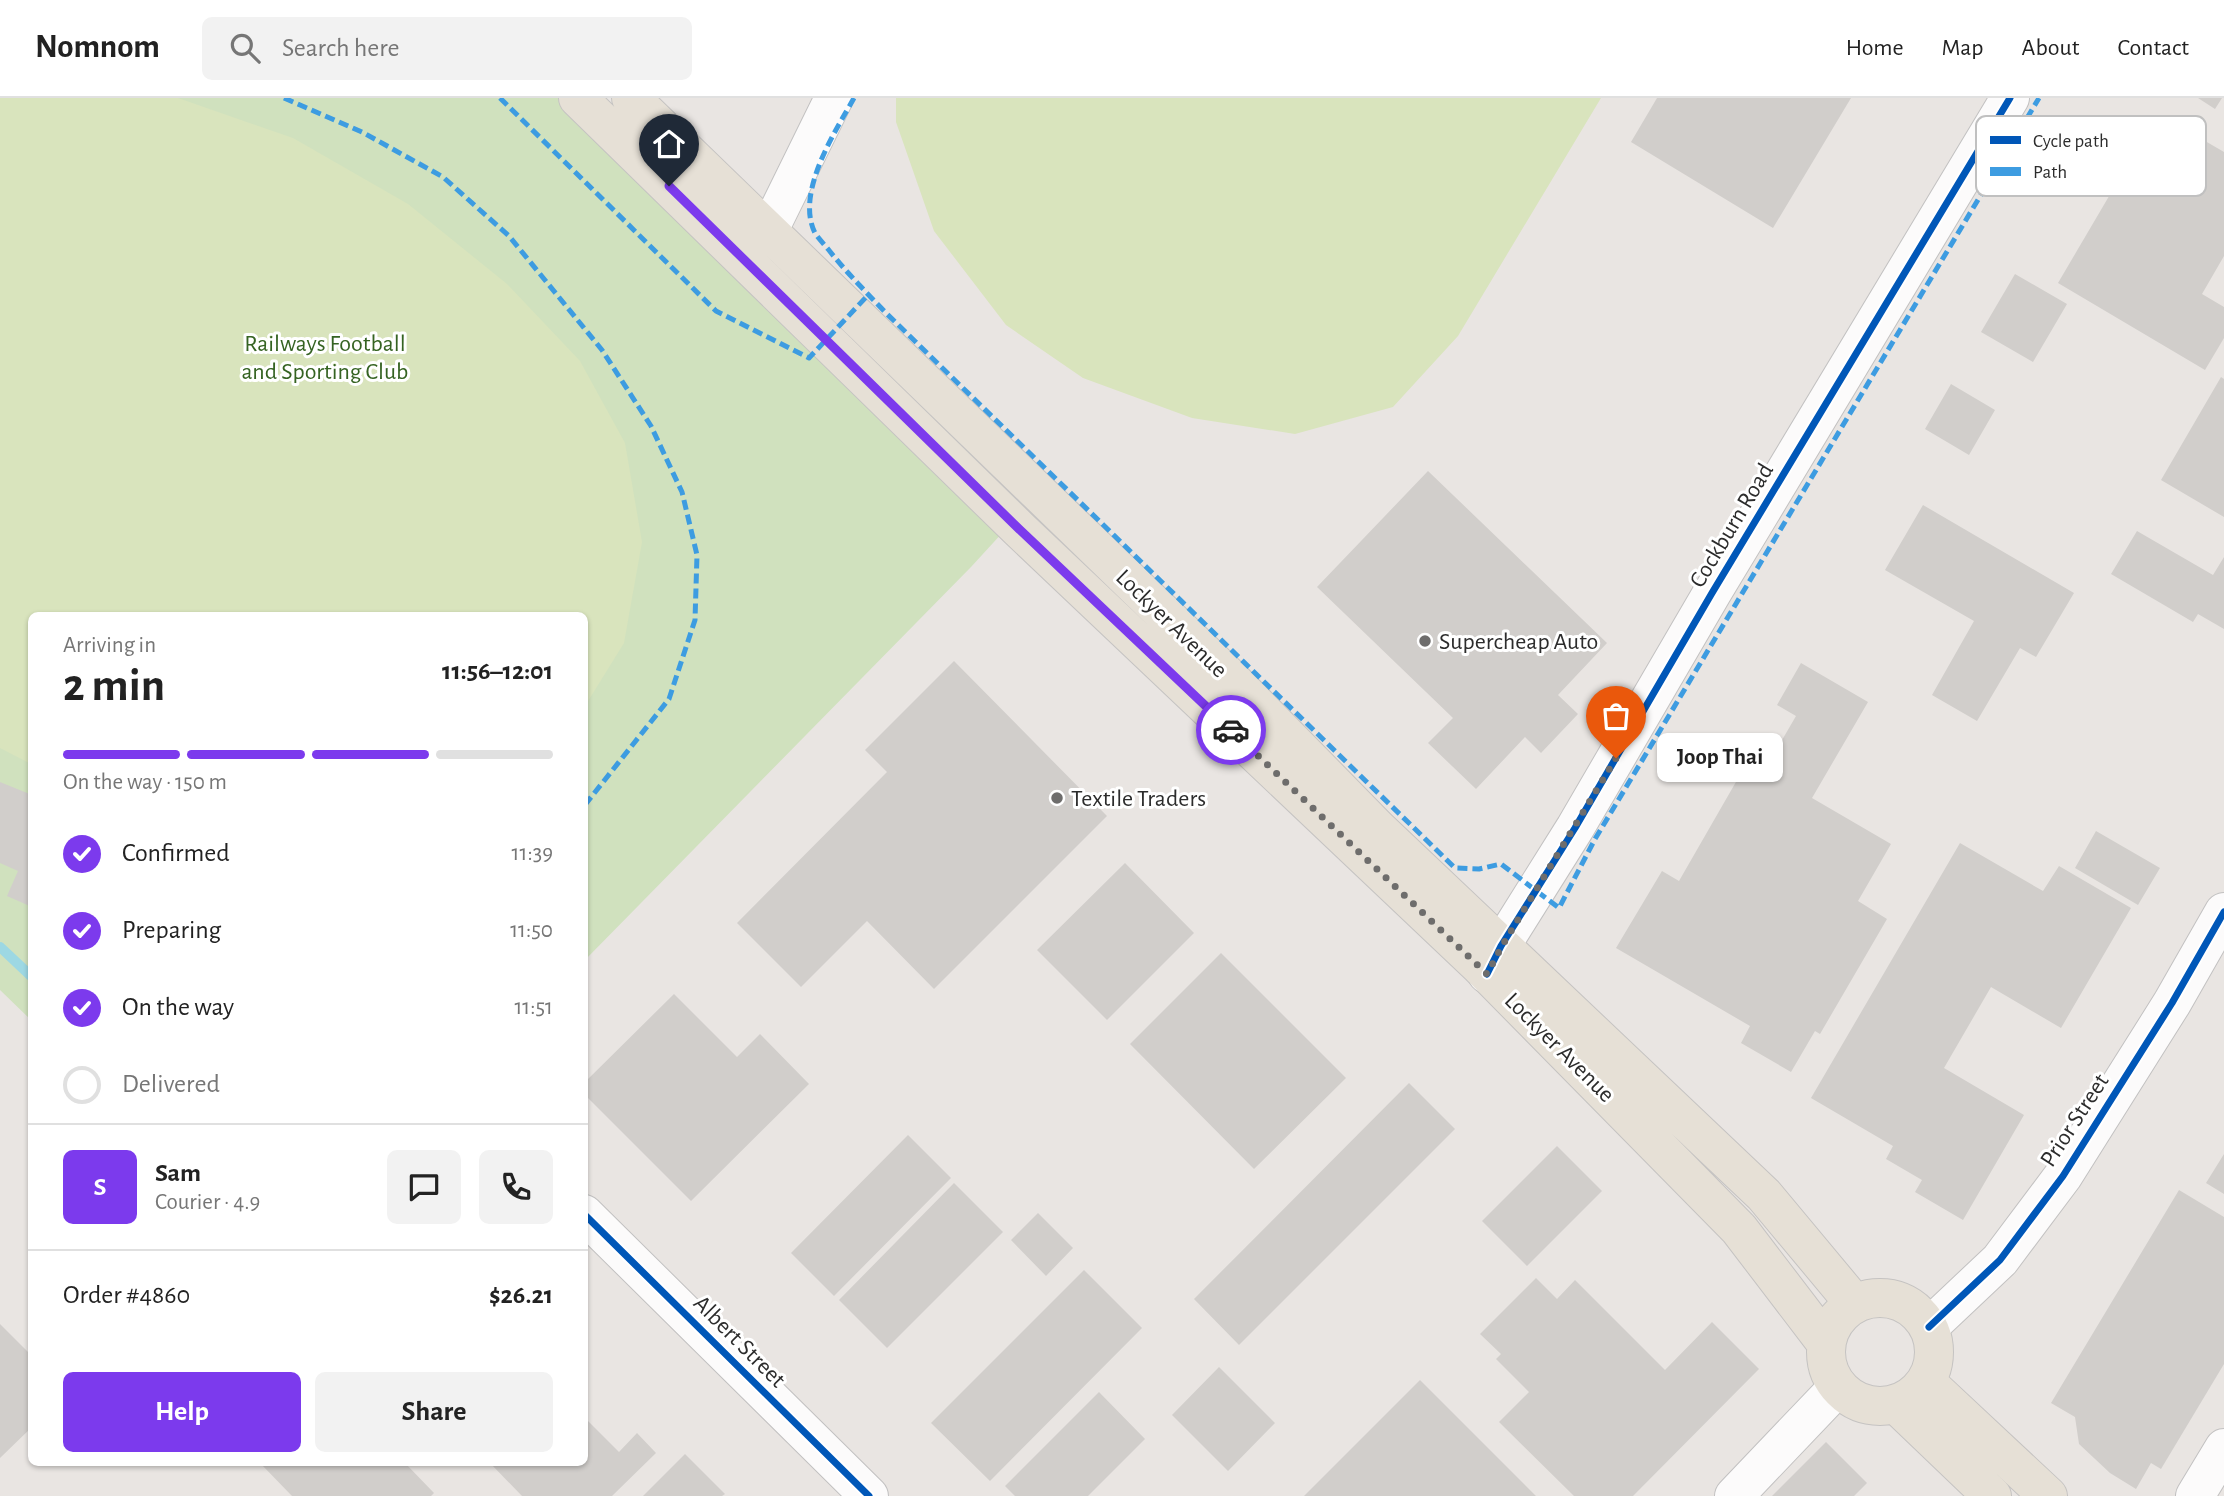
<!DOCTYPE html>
<meta charset="utf-8">
<style>
:root{--surface:#fff;--page:#f2f2f2;--text:#222;--muted:#767676;--line:#e0e0e0;--accent:#7c3aed}
body{margin:0;font-family:"Alegreya Sans",sans-serif;background:var(--page);color:var(--text);height:100vh;display:flex;flex-direction:column;font-size:26px;white-space:nowrap}
*{box-sizing:border-box;margin:0}
p{font-size:23px;color:var(--muted)}
.icon{flex:none;width:38px;height:38px;fill:none;stroke:currentColor;stroke-width:2;stroke-linecap:round;stroke-linejoin:round}
.map{position:relative;flex:1;overflow:hidden}
.side{position:absolute;left:28px;top:514px;width:560px;height:854px;display:flex;flex-direction:column;background:var(--surface);border-radius:10px;box-shadow:0 2px 5px #0004}
.side>*{flex:none}
.pin{position:absolute;display:grid;place-items:center;width:60px;height:60px;color:#fff;margin:-72px -30px;border-radius:50% 50% 50% 0;rotate:-45deg;box-shadow:0 0 7px #0007}
.pin .icon{rotate:45deg}
.courier{position:absolute;display:grid;place-items:center;width:70px;height:70px;margin:-35px;border:5px solid #7c3aed;border-radius:50%;background:#fff;color:#222;box-shadow:0 2px 9px #0007}
.bubble{position:absolute;height:49px;border-radius:10px;background:var(--surface);box-shadow:0 2px 5px #0004;font-size:23px;font-weight:700;line-height:49px;text-align:center}
.head em{font-style:normal;font-weight:700}
.head div{display:flex;flex-direction:column-reverse}
.head{display:flex;align-items:center;justify-content:space-between;height:119px;padding:0 35px}
h1{font-size:46px;font-weight:700;line-height:52px}
.bar{display:grid;grid-template-columns:repeat(4,1fr);gap:10px 7px;align-content:center;height:84px;padding:0 35px}
.bar i{height:9px;border-radius:5px;background:var(--line)}
.bar .active{background:var(--accent)}
.bar p{grid-column:span 4}
.line{display:flex;align-items:center;gap:18px;padding:0 35px;border-top:2px solid var(--line)}
.line div{flex:1}
.round{display:grid;place-items:center;flex:none;width:74px;height:74px;border-radius:10px;background:var(--page)}
ol{padding:0 35px;list-style:none}
li{display:flex;align-items:center;gap:21px;height:77px}
li p{margin-inline-start:auto}
li .icon{padding:7px;border-radius:50%;background:var(--accent);color:#fff;stroke-width:4}
li:last-child{color:var(--muted)}
li i{width:38px;height:38px;border:4px solid var(--line);border-radius:50%}
.button{display:flex;gap:14px;margin-top:auto;padding:14px 35px}
.button a{flex:1;height:80px;border-radius:10px;background:var(--accent);color:#fff;font-size:28px;font-weight:700;line-height:80px;text-align:center}
.button a+a{background:var(--page);color:var(--text)}
header{display:flex;align-items:center;gap:42px;box-sizing:border-box;height:98px;padding:0 35px;background:var(--surface);border-bottom:2px solid var(--line)}
header strong{font-size:33px}
nav{display:flex;gap:38px;margin-inline-start:auto;font-size:24px}
.search{width:490px;height:63px;background:var(--page);display:flex;align-items:center;gap:18px;box-sizing:border-box;padding:0 24px;border-radius:10px;color:var(--muted);font-size:26px}
.map>svg:first-child{display:block}
</style>
<header>
<strong>Nomnom</strong>
<div class="search"><svg class="icon" aria-label="search" viewBox="0 0 24 24"><circle cx="10" cy="10" r="6"/><path d="M15 15l6 6"/></svg>Search here</div>
<nav><a>Home</a><a>Map</a><a>About</a><a>Contact</a></nav>
</header>
<div class="map">
<svg width="2224" height="1398" viewBox="0 0 2224 1398">
<rect width="100%" height="100%" fill="#e9e5e2"/>
<path fill="#d0e1be" d="M0,0H572L1025,410L971,469L585,862L584,518H32L31,922L0,892Z"/>
<path fill="#d9e4bd" d="M0,0H178L293,40L408,106L507,186L580,263L625,345L642,444L624,545L585,608L584,518H32L31,666L0,650Z
M896,0H1601L1458,238L1393,309L1295,336L1192,320L1083,280L1006,227L934,133L896,24Z"/>
<g fill="none" stroke-linecap="round" stroke-linejoin="round">
<path stroke="#9dd8e3" stroke-width="10" d="M0,849L32,879"/>
</g>
<path fill="#d1cecb" d="M1657,0H1851L1773,130L1631,44Z
M2198,0H2222L2215,11Z
M2140,27L2190,57L2200,40L2224,54V158L2202,196L2224,209V240L2205,272L2058,185L2115,88L2106,83Z
M2015,176L2067,206L2033,264L1981,234Z
M2221,279L2224,281V419L2161,382Z
M1951,286L1995,312L1969,357L1925,331Z
M1428,373L1607,545L1558,597L1578,616L1541,655L1525,639L1476,691L1428,645L1453,620L1317,489Z
M1923,407L2074,495L2036,559L2020,550L1977,623L1932,597L1974,523L1885,472Z
M2137,433L2213,477L2224,459V531L2198,516L2193,524L2111,476Z
M954,563L1107,718L934,891L867,823L801,889L737,825L887,674L865,652Z
M1801,565L1868,604L1812,700L1891,746L1858,803L1887,821L1820,936L1815,933L1791,974L1741,945L1750,928L1616,850L1662,773L1679,783L1748,663L1764,673L1796,618L1777,607Z
M0,684L32,697V809L7,798L18,773L0,765Z
M2096,733L2160,770L2138,807L2075,770Z
M1960,745L2043,793L2059,768L2131,810L2061,930L1991,889L1944,970L2024,1017L1963,1122L1915,1094L1922,1082L1886,1061L1893,1048L1811,1000Z
M1125,765L1194,835L1107,922L1037,852Z
M1221,855L1346,980L1254,1071L1130,946Z
M674,896L737,959L760,936L809,986L691,1103L584,996V985Z
M1409,985L1455,1031L1239,1247L1194,1201Z
M908,1037L951,1080L834,1198L791,1155Z
M1557,1048L1602,1093L1527,1168L1482,1123Z
M2224,1056V1096L2206,1085Z
M954,1085L1003,1134L887,1250L839,1202Z
M2179,1092L2224,1119V1266L2161,1371L2151,1365L2136,1391L2110,1375L2079,1346L2075,1319L2051,1305Z
M1038,1115L1073,1150L1046,1178L1011,1142Z
M1084,1172L1142,1230L990,1383L931,1325Z
M1536,1180L1557,1201L1575,1182L1665,1272L1712,1224L1759,1271L1633,1398H1574L1499,1324L1529,1294L1496,1261L1501,1256L1480,1236Z
M0,1226L32,1258V1329L0,1360Z
M1219,1269L1275,1325L1228,1373L1172,1317Z
M1420,1282L1536,1398H1304Z
M1099,1294L1145,1341L1088,1398H1015L1005,1388Z
M584,1319L619,1354L637,1335L656,1355L612,1398H522L490,1365H584Z
M1826,1344L1867,1385L1854,1398H1772Z
M685,1356L725,1396L722,1398H643Z
M260,1365H405L434,1395L431,1398H292Z"/>
<g fill="none" stroke-linecap="round" stroke-linejoin="round">
<g stroke="#c2c1c1" stroke-width="40">
<path id="minor" d="M768,134L834,0
M1487,876L1501,848L1575,730L1712,495L2010,0
M584,1116L869,1398
M1929,1229L2000,1162L2063,1078L2172,905L2224,814
M1734,1398L1838,1289
M2195,1398L2224,1350"/>
</g>
<g stroke="#c5c3c2" stroke-width="40">
<path id="major" d="M578,0L1019,431L1479,867L1739,1131L1826,1245
M631,0L1228,578L1377,730L1764,1097L1854,1205
M1826 1254a54 54 0 1 1 108 0a54 54 0 1 1-108 0Z
M1926,1284L2048,1398
M1896,1306L1992,1398"/>
</g>
<use href="#minor" stroke="#fcfbfb" stroke-width="38"/>
<use href="#major" stroke="#e6e0d6" stroke-width="38"/>
<path stroke="#3d9ce1" stroke-width="5" stroke-dasharray="10 5" stroke-linecap="butt" d="M284,0L362,34L443,79L509,138L602,252L651,328L682,394L697,457L695,522L669,601L584,708
M500,0L716,213L809,260L869,196
M854,0C835,34 795,95 815,135C818,140 824,146 828,151C846,174 866,194 886,215L1455,770L1479,771L1501,766L1559,810L1595,741L2039,0"/>
<g stroke="#fff" stroke-width="11">
<path id="cycleway" d="M1487,876L1501,848L1575,730L1712,495L2010,0
M584,1116L869,1398
M1929,1229L2000,1162L2063,1078L2172,905L2224,814"/>
</g>
<use href="#cycleway" stroke="#0057b8" stroke-width="7"/>
</g>
<g fill="none" stroke-linecap="round" stroke-linejoin="round">
<path stroke="#6e6d6c" stroke-width="7" stroke-dasharray="0 12.6" d="M1231,632L1487,876L1502,848L1616,660"/>
<path stroke="#7c3aed" stroke-width="9" d="M669,88L1019,431L1231,632"/>
</g>
<g fill="#6e6d6c" stroke="#fff" stroke-width="2.5">
<circle cx="1425" cy="543" r="7"/>
<circle cx="1057" cy="700" r="7"/>
</g>
<g text-anchor="middle" stroke-width="6" stroke-linejoin="round" paint-order="stroke">
<g font-size="24" fill="#356322" stroke="#fff">
<text x="325" y="253">Railways Football<tspan x="325" dy="28">and Sporting Club</tspan></text>
</g>
<g font-size="24" fill="#2c2c2c" stroke="#fff">
<text transform="translate(1731 427) rotate(-59)" y="8">Cockburn Road</text>
<text transform="translate(1172 525) rotate(44)" y="8">Lockyer Avenue</text>
<text transform="translate(1560 949) rotate(45)" y="8">Lockyer Avenue</text>
<text transform="translate(2074 1022) rotate(-57)" y="8">Prior Street</text>
<text transform="translate(740 1243) rotate(45)" y="8">Albert Street</text>
</g>
<g font-size="24" fill="#2c2c2c" stroke="#fff" text-anchor="start">
<text x="1439" y="551">Supercheap Auto</text>
<text x="1071" y="708">Textile Traders</text>
</g>
</g>
<rect x="1976" y="18" width="230" height="80" rx="10" fill="#fff" stroke="#c0c0c0" stroke-width="2"/>
<rect x="1990" y="38" width="31" height="8" fill="#0057b8"/>
<rect x="1990" y="69" width="31" height="9" fill="#3d9ce1"/>
<g font-size="19" fill="#2c2c2c">
<text x="2033" y="49">Cycle path</text>
<text x="2033" y="80">Path</text>
</g>
</svg>
<div class="pin" style="left:1616px;top:660px;background:#ea580c"><svg class="icon" aria-label="bag" viewBox="0 0 24 24"><path d="M5 8h14l-1 12H6zM9 8a3 3 0 0 1 6 0"/></svg></div>
<div class="pin" style="left:669px;top:88px;background:#1f2937"><svg class="icon" aria-label="home" viewBox="0 0 24 24"><path d="M3 11l9-7 9 7M6 9v11h12V9"/></svg></div>
<div class="courier" style="left:1231px;top:632px"><svg class="icon" aria-label="car" viewBox="0 0 24 24"><path d="M5 17H2v-5l4-1 3-4h7l3 4 3 1v5h-3M9 17h6M6 11h13"/><circle cx="7" cy="17" r="2"/><circle cx="17" cy="17" r="2"/></svg></div>
<div class="bubble" style="left:1657px;top:635px;width:126px">Joop Thai</div>
<section class="side">
<div class="head"><div><h1>2 min</h1><p>Arriving in</p></div><em>11:56–12:01</em></div>
<div class="bar"><i class="active"></i><i class="active"></i><i class="active"></i><i></i><p>On the way · 150 m</p></div>
<ol>
<li><svg class="icon" aria-label="check" viewBox="0 0 24 24"><path d="M5 12l5 5 9-10"/></svg>Confirmed<p>11:39</p></li>
<li><svg class="icon" aria-label="check" viewBox="0 0 24 24"><path d="M5 12l5 5 9-10"/></svg>Preparing<p>11:50</p></li>
<li><svg class="icon" aria-label="check" viewBox="0 0 24 24"><path d="M5 12l5 5 9-10"/></svg>On the way<p>11:51</p></li>
<li><i></i>Delivered</li>
</ol>
<div class="line" style="height:126px"><b class="round" style="background:var(--accent);color:#fff">S</b><div><b>Sam</b><p>Courier · 4.9</p></div><a class="round"><svg class="icon" aria-label="chat" viewBox="0 0 24 24"><path d="M4 5h16v11H9l-5 4z"/></svg></a><a class="round"><svg class="icon" aria-label="phone" viewBox="0 0 24 24"><path d="M5 4h4l2 5-3 2q2 4 5 5l2-3 5 2v4C11 20 4 13 5 4z"/></svg></a></div>
<div class="line" style="height:91px"><div>Order #4860</div><b>$26.21</b></div>
<div class="button"><a>Help</a><a>Share</a></div>
</section>
</div>
